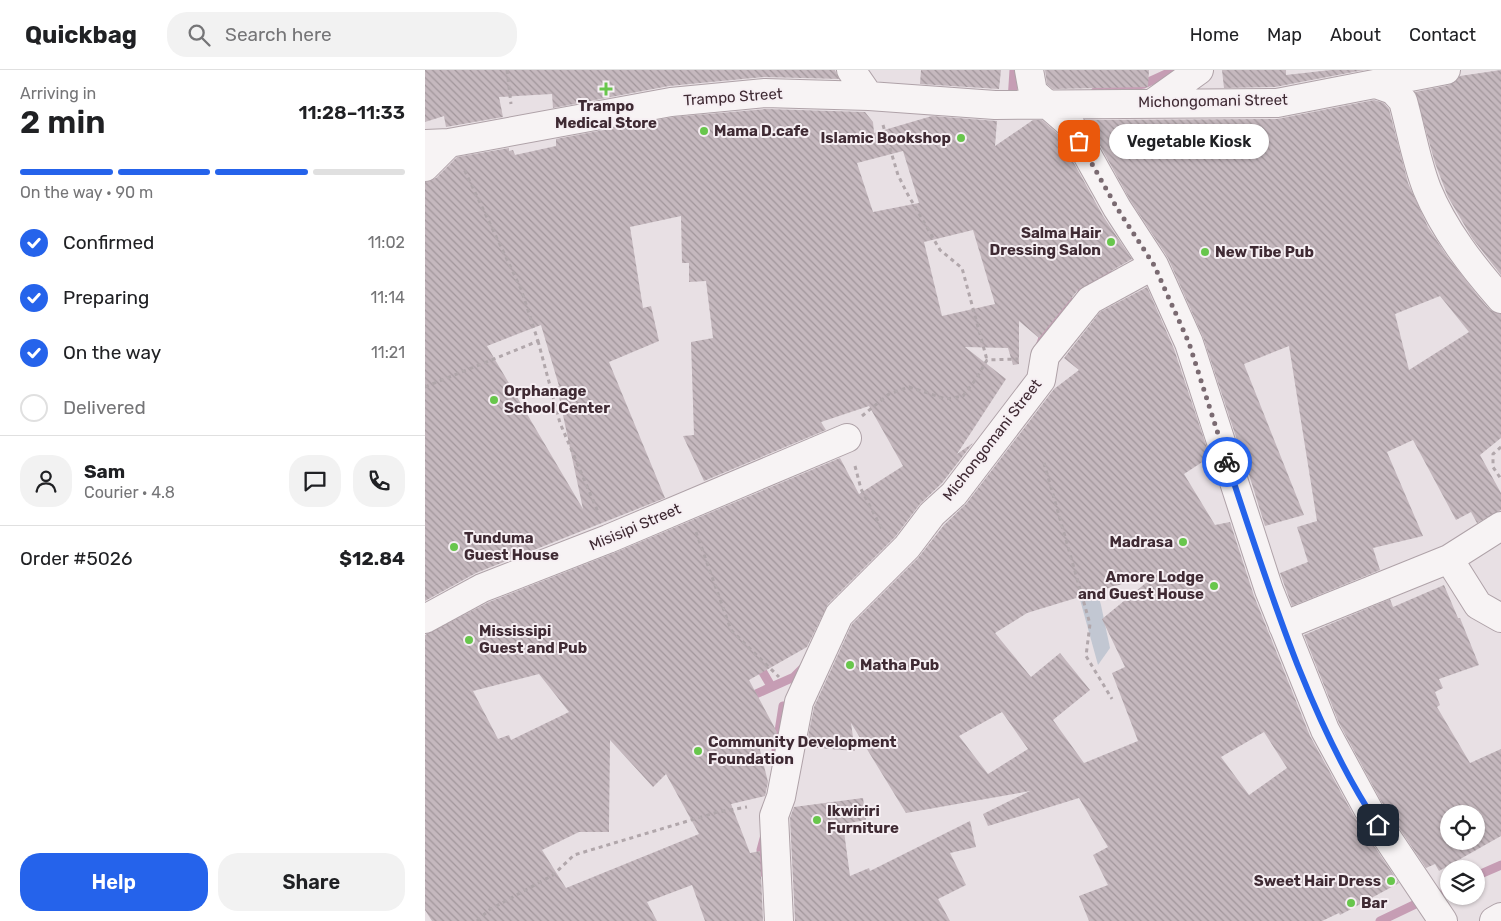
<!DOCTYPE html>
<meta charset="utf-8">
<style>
:root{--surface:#fff;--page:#f2f2f2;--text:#202124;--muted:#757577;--line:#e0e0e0;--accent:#2563eb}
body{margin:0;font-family:Rubik,sans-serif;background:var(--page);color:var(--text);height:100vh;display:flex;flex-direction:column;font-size:19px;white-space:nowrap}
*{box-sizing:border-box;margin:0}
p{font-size:16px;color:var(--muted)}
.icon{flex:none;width:28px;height:28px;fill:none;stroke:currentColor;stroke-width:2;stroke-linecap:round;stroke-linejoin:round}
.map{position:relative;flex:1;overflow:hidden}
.panel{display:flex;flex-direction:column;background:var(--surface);width:425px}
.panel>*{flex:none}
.buttons{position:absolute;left:1015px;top:735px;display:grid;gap:10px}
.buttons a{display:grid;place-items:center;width:45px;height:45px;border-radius:50%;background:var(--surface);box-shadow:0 1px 4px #0004;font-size:25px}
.pin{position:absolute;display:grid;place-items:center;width:42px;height:42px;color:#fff;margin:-21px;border-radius:10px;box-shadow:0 2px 8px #0006}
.courier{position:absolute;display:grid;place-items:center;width:50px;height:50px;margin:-25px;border:4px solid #2563eb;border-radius:50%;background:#fff;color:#222;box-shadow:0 1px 6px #0007}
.bubble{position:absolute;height:35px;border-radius:18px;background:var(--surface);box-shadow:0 1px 4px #0004;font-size:16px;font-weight:600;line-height:35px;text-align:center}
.overview em{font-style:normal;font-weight:600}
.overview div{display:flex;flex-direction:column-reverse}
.overview{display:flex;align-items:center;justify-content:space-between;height:85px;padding:0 20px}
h1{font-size:32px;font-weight:600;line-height:38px}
.bar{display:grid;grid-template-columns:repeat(4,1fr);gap:8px 5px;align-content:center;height:60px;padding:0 20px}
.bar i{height:6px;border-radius:4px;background:var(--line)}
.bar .on{background:var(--accent)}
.bar p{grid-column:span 4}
.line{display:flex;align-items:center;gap:12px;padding:0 20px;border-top:1px solid var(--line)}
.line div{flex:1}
.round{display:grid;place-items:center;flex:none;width:52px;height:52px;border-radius:20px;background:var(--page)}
ol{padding:0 20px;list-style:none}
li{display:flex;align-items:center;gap:15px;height:55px}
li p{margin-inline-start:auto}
li .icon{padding:5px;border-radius:50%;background:var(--accent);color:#fff;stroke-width:4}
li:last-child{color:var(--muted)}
li i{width:28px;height:28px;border:2px solid var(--line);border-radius:50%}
.cta{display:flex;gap:10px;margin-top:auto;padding:10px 20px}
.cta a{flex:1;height:58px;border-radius:20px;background:var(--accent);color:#fff;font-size:20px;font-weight:600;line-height:58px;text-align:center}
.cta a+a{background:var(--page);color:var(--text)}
header{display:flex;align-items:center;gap:30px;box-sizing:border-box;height:70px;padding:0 25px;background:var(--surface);border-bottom:1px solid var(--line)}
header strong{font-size:24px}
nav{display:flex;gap:28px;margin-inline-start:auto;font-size:18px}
.search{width:350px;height:45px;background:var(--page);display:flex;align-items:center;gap:12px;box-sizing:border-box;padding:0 18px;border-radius:20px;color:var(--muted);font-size:19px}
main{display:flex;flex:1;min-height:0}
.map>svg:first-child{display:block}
</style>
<header>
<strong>Quickbag</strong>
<div class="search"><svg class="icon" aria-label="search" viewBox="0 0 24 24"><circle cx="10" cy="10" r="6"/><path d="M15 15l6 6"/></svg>Search here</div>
<nav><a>Home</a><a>Map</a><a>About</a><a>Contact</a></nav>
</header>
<main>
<section class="panel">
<div class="overview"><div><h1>2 min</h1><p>Arriving in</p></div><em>11:28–11:33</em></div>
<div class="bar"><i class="on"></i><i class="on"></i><i class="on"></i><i></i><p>On the way · 90 m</p></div>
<ol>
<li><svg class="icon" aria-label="check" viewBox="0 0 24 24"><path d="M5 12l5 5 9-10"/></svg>Confirmed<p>11:02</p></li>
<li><svg class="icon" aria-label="check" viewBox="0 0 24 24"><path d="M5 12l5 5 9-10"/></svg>Preparing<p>11:14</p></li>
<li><svg class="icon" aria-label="check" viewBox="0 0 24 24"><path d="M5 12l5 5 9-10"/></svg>On the way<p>11:21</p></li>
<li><i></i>Delivered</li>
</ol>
<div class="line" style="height:90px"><a class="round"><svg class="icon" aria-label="person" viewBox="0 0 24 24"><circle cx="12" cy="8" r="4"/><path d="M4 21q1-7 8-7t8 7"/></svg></a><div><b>Sam</b><p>Courier · 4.8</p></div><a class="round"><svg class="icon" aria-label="chat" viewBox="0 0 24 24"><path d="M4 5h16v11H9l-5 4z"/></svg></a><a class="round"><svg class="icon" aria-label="phone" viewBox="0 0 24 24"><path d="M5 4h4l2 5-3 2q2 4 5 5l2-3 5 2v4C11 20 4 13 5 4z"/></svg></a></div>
<div class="line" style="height:65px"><div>Order #5026</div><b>$12.84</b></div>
<div class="cta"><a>Help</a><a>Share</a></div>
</section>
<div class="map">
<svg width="1076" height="851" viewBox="0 0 1076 851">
<defs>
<pattern id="building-back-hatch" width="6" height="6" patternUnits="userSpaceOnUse" patternTransform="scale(1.25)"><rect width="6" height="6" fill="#c5b8be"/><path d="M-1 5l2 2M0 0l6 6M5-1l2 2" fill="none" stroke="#a1969b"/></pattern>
</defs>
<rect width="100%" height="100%" fill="#e8e0e4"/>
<path fill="#c2c7d2" d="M666,501L676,535L685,578L673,595L654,526Z"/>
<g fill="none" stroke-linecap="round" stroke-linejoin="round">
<path stroke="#c69db4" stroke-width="9" d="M670,22L719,14L750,0
M587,31L589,0
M657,221L682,201
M615,276L621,260L646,232
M332,592L346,616
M322,628L369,607L378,598
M351,680L358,636
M339,803L336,780L340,765
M1051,806L1076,795
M1020,821L1024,819
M955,851L997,831L995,828"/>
</g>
<path fill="url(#building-back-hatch)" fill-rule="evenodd" d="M0,0H410L414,9L339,7L244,16L128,38L127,24L74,27L78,47L21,57L19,46L0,52Z
M496,0H576L574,19L495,14Z
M620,0H724L723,17L628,19L622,14Z
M797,0H861V5L906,0H939L850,17L799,18Z
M1076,0V205L1047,168L1023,127L1010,93L990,22L1024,15L1035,6Z
M949,30L959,33L964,39L983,113L1003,157L1022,186L1053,226L1065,240L1076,244V368L1055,385L1076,423V440L1052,453L1046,442L1031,450L988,370L962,382L998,466L948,478L955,500L867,536L855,503L883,492L872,457L892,451L864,276L819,294L879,445L840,456L813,369L812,370L778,267L743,188L705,130L661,50L852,49ZM1015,226L1044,262L984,300L970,244Z
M341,39L440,42L448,52L449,63L507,46L572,51L570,76L608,50H617L633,64L678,146L707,189L653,220L614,268L594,251V294L588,295L583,278L540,277L581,309L532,384L548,373L517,413L495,434L470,467L403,534L382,577L324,610L352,662L350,674L333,672L343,712L340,726L306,734L325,783L335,781L338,851H280L267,815L222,832L232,851H7L0,840V565L64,532L189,483L415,388L434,424L478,396L444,336L396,352L401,360L279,411L258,366L269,365L266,272L288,268L281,211L264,212V193H257L256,146L205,157L218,238L226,236L234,271L184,292L240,428L51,503L0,531V112L11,108L32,87L84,78V81L88,80L90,85L131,76V69L248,47ZM478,81L494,133L448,142L432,93ZM548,160L570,234L517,246L499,172ZM116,255L134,316L132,317L158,439L62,276ZM114,604L144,642L86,670L84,665L73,669L48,621ZM185,670L228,717L241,704L274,764L141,818L117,780L154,762H184Z
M722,217L749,279L785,387L759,404L790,455L805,452L829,526L885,666L929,746L974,813L915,845L914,843L897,851H664L654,826L683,815L668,785L683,777L654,728L563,756L558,744L605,721L481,743L426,653L430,681L381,677L389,637L427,554L493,488L519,455L541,434L629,319L654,300L639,288L675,242ZM733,503L677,549L700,597L687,603L713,671L659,693L628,650L665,620L635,583L606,607L570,563L602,543ZM577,642L603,679L563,704L534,666ZM839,662L862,698L824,725L796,687Z
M1019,515L1033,548H1035L1054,595L1014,609L1018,618L1010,622L1015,635L1012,637L1045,693L1076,679V766L1014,801L1010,794L1001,798L956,731L914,653L879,565L965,529L968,537ZM1024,744H1051V771H1024Z
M438,728L441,750L418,754L425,806L444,798L445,801L545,751L551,777L525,783L541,815L513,829L525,851H370L365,748L369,737Z"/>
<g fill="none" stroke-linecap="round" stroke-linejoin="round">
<g stroke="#afa2a8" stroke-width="30">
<path id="street" d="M426,0L444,26
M604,0L608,22L645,54L692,138L729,195L764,273L844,520L900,660L943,739L1018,851
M951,14L968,20L978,31C986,60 991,91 1002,119C1019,160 1047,196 1076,229
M728,33L774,0
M0,74L24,73L246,32L340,23L444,26L570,35L852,33L1021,0
M0,97L24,73
M1024,489L1053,535L1076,548
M0,549L57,518L183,469L422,368
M858,556L1024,489L1076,456
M354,851L349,746L356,727L374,632L414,545L482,477L507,444L529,424L616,310L620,286L665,230L729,195
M1069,851L1076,847"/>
</g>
<path stroke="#b1a7ab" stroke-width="3" stroke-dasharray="4 4" stroke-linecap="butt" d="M82,0L86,34
M458,55L473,105L482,123L515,180L537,198L562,290
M113,271L135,353L173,442
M0,317L113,271L96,219L39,99
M437,346L464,324L484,317L521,329L538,326L551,309L562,290L593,289
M1076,377L1068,384V397L1076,409
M619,393L665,554L661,586L687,629
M430,396L436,419L458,461
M271,462L306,560L354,607
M52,851L64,840L128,805L149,785L293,742L322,737"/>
<use href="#street" stroke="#f7f3f4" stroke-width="28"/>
</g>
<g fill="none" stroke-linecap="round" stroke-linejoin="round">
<path stroke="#7a6a71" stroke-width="5" stroke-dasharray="0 9" d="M654,71L692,138L729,195L764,273L802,392"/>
<path stroke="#2563eb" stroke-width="6" d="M802,392C842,511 883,650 953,755"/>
</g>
<g fill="#68c64c" stroke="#f6eff3" stroke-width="2">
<path d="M178.5 11.5h5v5h5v5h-5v5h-5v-5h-5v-5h5z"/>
<circle cx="279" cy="61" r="5"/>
<circle cx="536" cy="68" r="5"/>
<circle cx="686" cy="172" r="5"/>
<circle cx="780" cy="182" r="5"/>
<circle cx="69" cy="330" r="5"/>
<circle cx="758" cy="472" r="5"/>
<circle cx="29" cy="477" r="5"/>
<circle cx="789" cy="516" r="5"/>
<circle cx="44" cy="570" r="5"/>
<circle cx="425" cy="595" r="5"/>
<circle cx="273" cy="681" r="5"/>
<circle cx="392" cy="750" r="5"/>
<circle cx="966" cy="811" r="5"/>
<circle cx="926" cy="833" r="5"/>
</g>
<g text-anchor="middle" stroke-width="4" stroke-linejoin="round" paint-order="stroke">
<g font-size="15" fill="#3f2a33" stroke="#f6eff3">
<text transform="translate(308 27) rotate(-4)" y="5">Trampo Street</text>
<text transform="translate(788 31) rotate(-1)" y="5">Michongomani Street</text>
<text transform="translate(567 370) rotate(-52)" y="5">Michongomani Street</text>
<text transform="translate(210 457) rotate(-23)" y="5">Misisipi Street</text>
</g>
<g font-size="15" font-weight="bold" fill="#3f2a33" stroke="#f6eff3" text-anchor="start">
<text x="181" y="41" text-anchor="middle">Trampo<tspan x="181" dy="17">Medical Store</tspan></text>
<text x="289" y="66">Mama D.cafe</text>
<text x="526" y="73" text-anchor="end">Islamic Bookshop</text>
<text x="676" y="168" text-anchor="end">Salma Hair<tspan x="676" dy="17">Dressing Salon</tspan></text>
<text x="790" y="187">New Tibe Pub</text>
<text x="79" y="326">Orphanage<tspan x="79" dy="17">School Center</tspan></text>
<text x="39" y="473">Tunduma<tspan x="39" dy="17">Guest House</tspan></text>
<text x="748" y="477" text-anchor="end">Madrasa</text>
<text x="779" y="512" text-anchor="end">Amore Lodge<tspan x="779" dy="17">and Guest House</tspan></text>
<text x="54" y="566">Mississipi<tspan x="54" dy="17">Guest and Pub</tspan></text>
<text x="435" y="600">Matha Pub</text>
<text x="283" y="677">Community Development<tspan x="283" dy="17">Foundation</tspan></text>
<text x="402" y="746">Ikwiriri<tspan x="402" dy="17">Furniture</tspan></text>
<text x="956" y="816" text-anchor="end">Sweet Hair Dress</text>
<text x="936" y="838">Bar</text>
</g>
</g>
</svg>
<div class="buttons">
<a><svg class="icon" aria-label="locate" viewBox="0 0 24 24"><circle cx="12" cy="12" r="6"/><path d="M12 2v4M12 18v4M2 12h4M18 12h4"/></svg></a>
<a><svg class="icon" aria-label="layers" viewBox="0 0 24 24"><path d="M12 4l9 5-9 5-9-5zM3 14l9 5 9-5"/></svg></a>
</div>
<div class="pin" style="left:654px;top:71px;background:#ea580c"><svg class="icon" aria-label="bag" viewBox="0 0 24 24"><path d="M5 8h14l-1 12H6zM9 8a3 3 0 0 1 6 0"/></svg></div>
<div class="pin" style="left:953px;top:755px;background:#1f2937"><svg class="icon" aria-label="home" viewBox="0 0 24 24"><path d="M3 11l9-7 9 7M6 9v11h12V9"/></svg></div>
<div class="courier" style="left:802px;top:392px"><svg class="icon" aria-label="bike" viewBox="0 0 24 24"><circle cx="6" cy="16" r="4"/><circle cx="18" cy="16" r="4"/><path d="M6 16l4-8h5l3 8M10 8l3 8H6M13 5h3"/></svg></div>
<div class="bubble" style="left:684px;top:54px;width:160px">Vegetable Kiosk</div>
</div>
</main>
